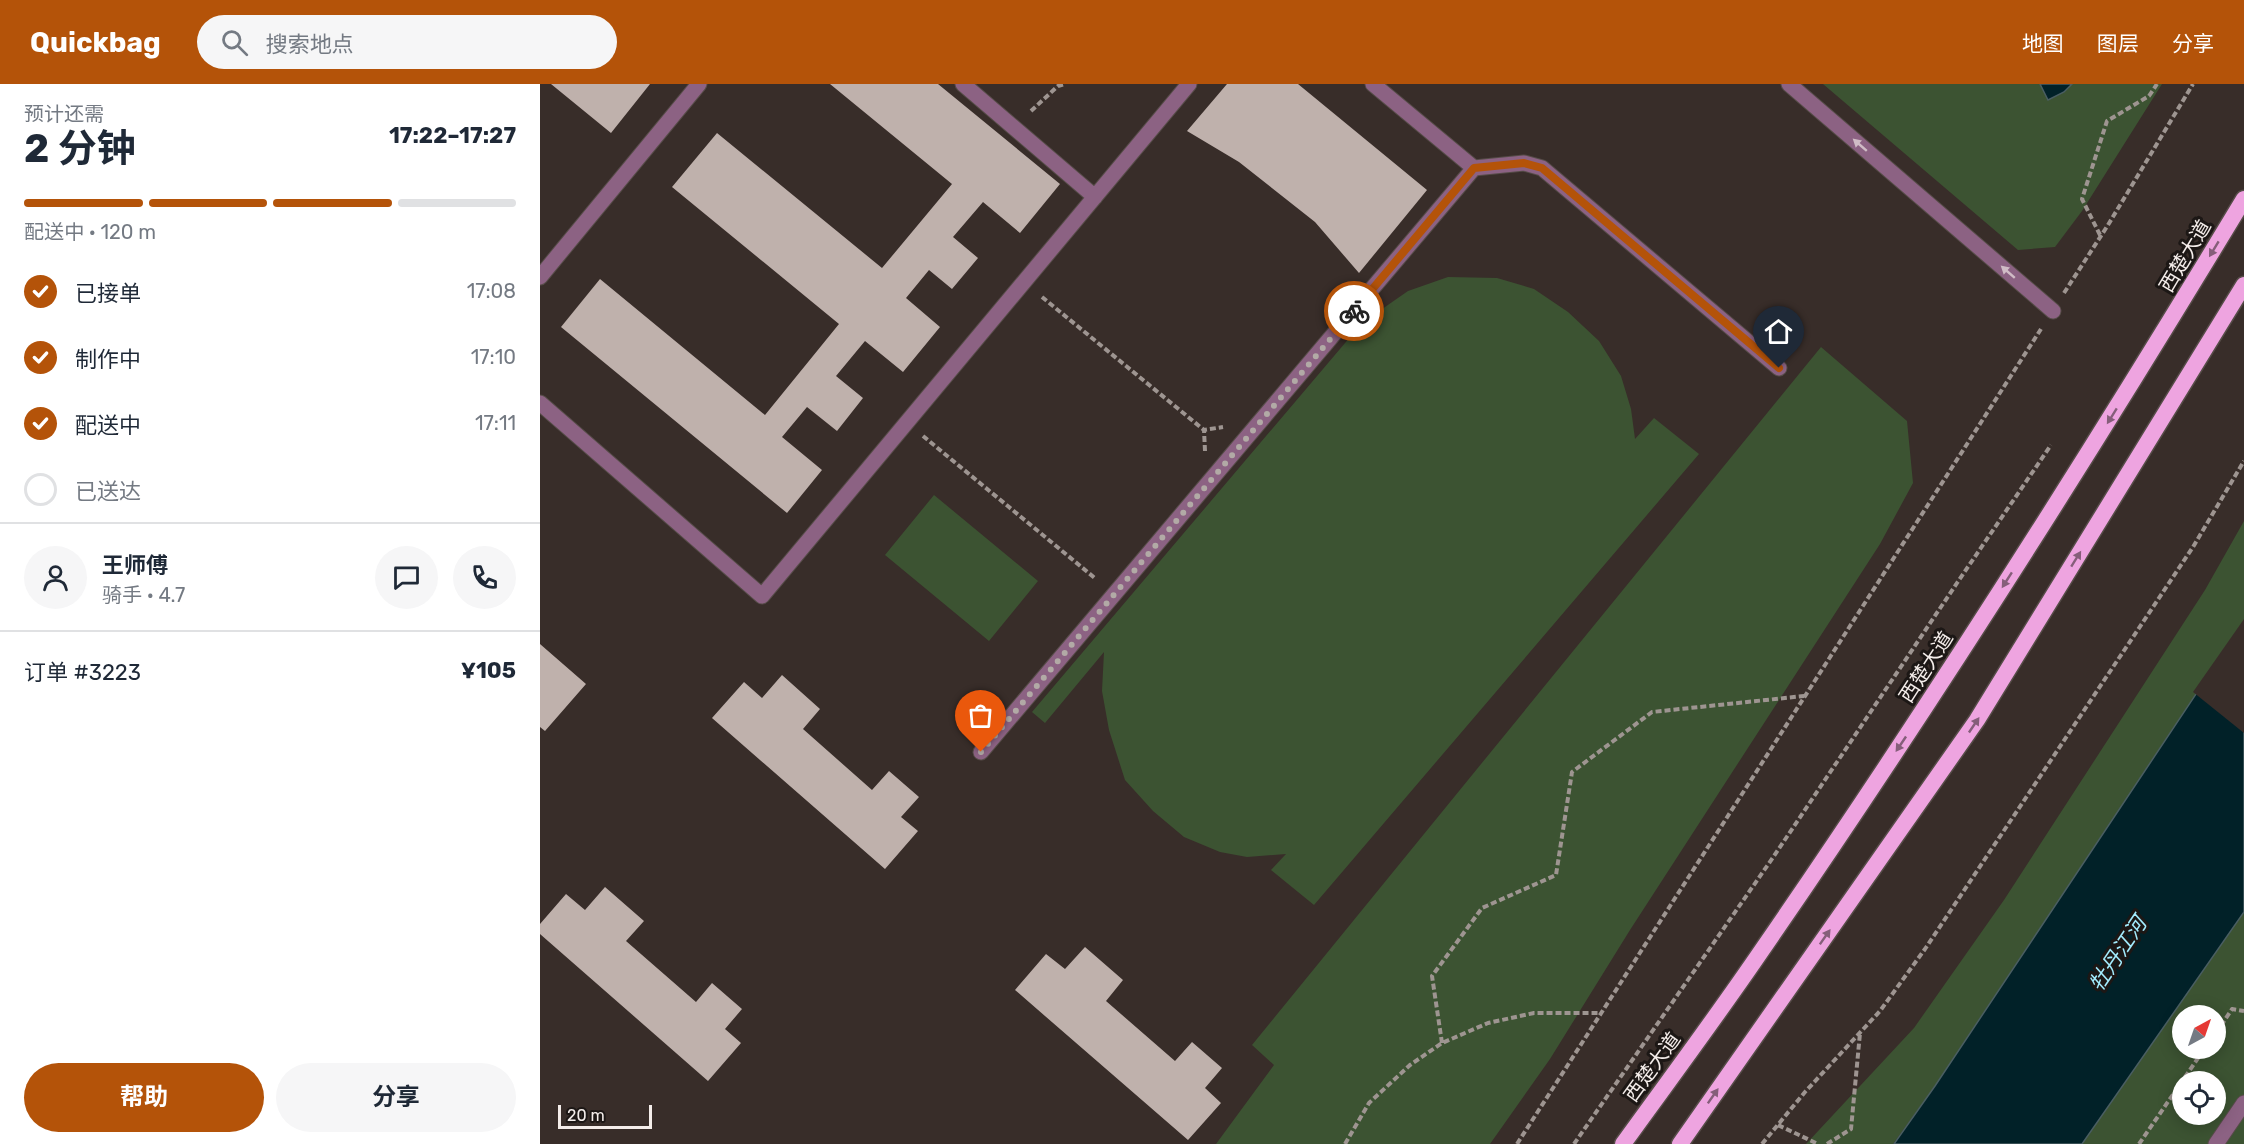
<!DOCTYPE html>
<html lang="zh">
<meta charset="utf-8">
<style>
:root{--surface:#fff;--page:#f6f6f7;--text:#1f2937;--muted:#747a83;--line:#e0e1e3;--accent:#b45309}
body{margin:0;font-family:Rubik,"Noto Sans SC",sans-serif;background:var(--page);color:var(--text);height:100vh;display:flex;flex-direction:column;font-size:22px;white-space:nowrap}
*{box-sizing:border-box;margin:0}
p{font-size:20px;color:var(--muted)}
.icon{flex:none;width:33px;height:33px;fill:none;stroke:currentColor;stroke-width:2;stroke-linecap:round;stroke-linejoin:round}
.map{position:relative;flex:1;overflow:hidden}
.panel{display:flex;flex-direction:column;background:var(--surface);width:540px}
.panel>*{flex:none}
.needle{width:39px;rotate:40deg}
.tools{position:absolute;left:1632px;top:921px;display:grid;gap:12px}
.tools a{display:grid;place-items:center;width:54px;height:54px;border-radius:50%;background:var(--surface);box-shadow:0 3px 15px #0003;font-size:30px}
.scale{position:absolute;left:18px;bottom:15px;width:94px;box-sizing:border-box;padding-left:6px;border:3px solid #f4edea;border-top:0;font-size:16px;line-height:21px;white-space:nowrap;color:#f4edea;-webkit-text-stroke:4px #1c1715;paint-order:stroke}
.pin{position:absolute;display:grid;place-items:center;width:51px;height:51px;color:#fff;margin:-62px -26px;border-radius:50% 50% 50% 0;rotate:-45deg;box-shadow:0 0 6px #0007}
.pin .icon{rotate:45deg}
.courier{position:absolute;display:grid;place-items:center;width:60px;height:60px;margin:-30px;border:4px solid #b45309;border-radius:50%;background:#fff;color:#222;box-shadow:0 2px 8px #0007}
.summary em{font-style:normal;font-weight:700}
.summary div{display:flex;flex-direction:column-reverse}
.summary{display:flex;align-items:center;justify-content:space-between;height:102px;padding:0 24px}
h1{font-size:39px;font-weight:700;line-height:45px}
.bar{display:grid;grid-template-columns:repeat(4,1fr);gap:9px 6px;align-content:center;height:72px;padding:0 24px}
.bar i{height:8px;border-radius:4px;background:var(--line)}
.bar .selected{background:var(--accent)}
.bar p{grid-column:span 4}
.line{display:flex;align-items:center;gap:15px;padding:0 24px;border-top:2px solid var(--line)}
.line div{flex:1}
.round{display:grid;place-items:center;flex:none;width:63px;height:63px;border-radius:32px;background:var(--page)}
ol{padding:0 24px;list-style:none}
li{display:flex;align-items:center;gap:18px;height:66px}
li p{margin-inline-start:auto}
li .icon{padding:6px;border-radius:50%;background:var(--accent);color:#fff;stroke-width:4}
li:last-child{color:var(--muted)}
li i{width:33px;height:33px;border:3px solid var(--line);border-radius:50%}
.cta{display:flex;gap:12px;margin-top:auto;padding:12px 24px}
.cta a{flex:1;height:69px;border-radius:36px;background:var(--accent);color:#fff;font-size:24px;font-weight:700;line-height:69px;text-align:center}
.cta a+a{background:var(--page);color:var(--text)}
header{display:flex;align-items:center;gap:36px;box-sizing:border-box;height:84px;padding:0 30px;background:var(--accent);color:#fff}
header strong{font-size:28px}
nav{display:flex;gap:33px;margin-inline-start:auto;font-size:21px}
.search{width:420px;height:54px;background:var(--page);display:flex;align-items:center;gap:15px;box-sizing:border-box;padding:0 21px;border-radius:33px;color:var(--muted);font-size:22px}
main{display:flex;flex:1;min-height:0}
.map>svg:first-child{display:block}
</style>
<header>
<strong>Quickbag</strong>
<div class="search"><svg class="icon" aria-label="search" viewBox="0 0 24 24"><circle cx="10" cy="10" r="6"/><path d="M15 15l6 6"/></svg>搜索地点</div>
<nav><a>地图</a><a>图层</a><a>分享</a></nav>
</header>
<main>
<section class="panel">
<div class="summary"><div><h1>2 分钟</h1><p>预计还需</p></div><em>17:22–17:27</em></div>
<div class="bar"><i class="selected"></i><i class="selected"></i><i class="selected"></i><i></i><p>配送中 · 120 m</p></div>
<ol>
<li><svg class="icon" aria-label="check" viewBox="0 0 24 24"><path d="M5 12l5 5 9-10"/></svg>已接单<p>17:08</p></li>
<li><svg class="icon" aria-label="check" viewBox="0 0 24 24"><path d="M5 12l5 5 9-10"/></svg>制作中<p>17:10</p></li>
<li><svg class="icon" aria-label="check" viewBox="0 0 24 24"><path d="M5 12l5 5 9-10"/></svg>配送中<p>17:11</p></li>
<li><i></i>已送达</li>
</ol>
<div class="line" style="height:108px"><a class="round"><svg class="icon" aria-label="person" viewBox="0 0 24 24"><circle cx="12" cy="8" r="4"/><path d="M4 21q1-7 8-7t8 7"/></svg></a><div><b>王师傅</b><p>骑手 · 4.7</p></div><a class="round"><svg class="icon" aria-label="chat" viewBox="0 0 24 24"><path d="M4 5h16v11H9l-5 4z"/></svg></a><a class="round"><svg class="icon" aria-label="phone" viewBox="0 0 24 24"><path d="M5 4h4l2 5-3 2q2 4 5 5l2-3 5 2v4C11 20 4 13 5 4z"/></svg></a></div>
<div class="line" style="height:78px"><div>订单 #3223</div><b>¥105</b></div>
<div class="cta"><a>帮助</a><a>分享</a></div>
</section>
<div class="map">
<svg width="1704" height="1060" viewBox="0 0 1704 1060">
<rect width="100%" height="100%" fill="#382d29"/>
<path fill="#3c5332" fill-rule="evenodd" d="M1283,0H1622L1542,127L1515,163L1478,166Z
M908,193L957,194L994,205L1028,228L1059,257L1081,292L1091,325L1095,355L1114,334L1159,370L774,821L731,786L746,770L707,773L680,768L644,753L613,727L585,696L569,646L562,607L564,568L505,639L492,628L822,239L868,207Z
M1281,263L1367,337L1373,399L1340,460L1090,846L1010,975L950,1060H676L734,981L712,961Z
M394,411L498,497L449,557L345,471Z
M1704,437V538L1395,1002L1353,1060H1266L1374,944L1464,816L1665,506Z
M1704,828V1060H1542ZM1642,932H1676V964H1642ZM1642,998H1676V1030H1642Z"/>
<path fill="#012128" stroke="#4a5e62" stroke-width="1.5" d="M1500,0H1532L1524,8L1508,16Z
M1704,538V828L1542,1060H1354L1395,1002Z"/>
<path fill="#382d29" d="M1704,535V649L1653,608Z"/>
<path fill="#bfb1ac" d="M11,0H110L71,49Z
M290,0H398L520,100L480,149L443,118L413,153L438,174L412,205L389,186L366,214L400,243L363,288L325,257L296,292L323,314L297,347L267,323L242,353L282,386L247,429L21,243L60,195L225,331L299,240L132,103L177,49L342,184L412,100Z
M687,0H758L887,106L819,189L775,138L699,78L647,47Z
M0,560L46,600L5,647L0,643Z
M242,591L280,625L263,645L332,706L349,687L379,713L361,733L378,747L345,785L172,634L204,598L222,614Z
M65,803L104,837L86,857L156,918L172,899L202,925L185,945L201,959L168,997L0,850V840L26,810L45,826Z
M545,863L583,896L566,917L635,977L652,958L682,984L665,1004L681,1019L648,1056L475,906L506,870L525,885Z"/>
<g fill="none" stroke-linecap="round" stroke-linejoin="round">
<g stroke="#564c48" stroke-width="17">
<path id="service" d="M423,0L555,113
M1249,0L1513,227
M934,84L984,79L1002,84L1239,284
M0,193L159,0
M0,319L222,512L649,0
M441,668L934,84L833,0"/>
</g>
<g stroke="#564c48" stroke-width="17">
<path id="tertiary" d="M1676,1060L1704,1019"/>
</g>
<g stroke="#564c48" stroke-width="19">
<path id="trunk" d="M1083,1060C1130,995 1177,932 1222,866C1391,621 1550,370 1704,115
M1140,1060L1437,636L1704,201"/>
</g>
<path stroke="#9e9591" stroke-width="4" stroke-dasharray="6 3" stroke-linecap="butt" d="M491,27L518,2L525,0
M1560,151L1542,115L1567,37L1609,12L1617,0
M1524,209L1568,141L1653,0
M502,213L664,346
M383,352L556,495
M665,367L664,346L683,343
M1676,949L1692,925L1704,927
M902,959L892,892L942,824L1016,791L1032,688L1112,628L1264,612
M1238,1041L1278,1060
M805,1060L829,1019L870,981L902,959L948,939L994,929H1060
M977,1060L1501,245
M1034,1060L1234,772L1417,499L1511,361
M1222,1060L1265,1008L1340,927L1385,865L1653,463L1704,377
M1287,1060L1311,1045L1320,949
M1599,1060L1665,964"/>
<use href="#service" stroke="#8c6283" stroke-width="15"/>
<use href="#tertiary" stroke="#8c6283" stroke-width="15"/>
<use href="#trunk" stroke="#eea4e0" stroke-width="16"/>
</g>
<defs><path id="oneway-solid" d="M-6-.8H1V-3.2L6.5 0L1 3.2V.8H-6Z" transform="scale(1.5)"/></defs>
<g fill="#d0bcc6">
<use href="#oneway-solid" transform="translate(1320 61) rotate(-139)"/>
<use href="#oneway-solid" transform="translate(1468 188) rotate(-139)"/>
</g>
<g fill="#855e7a">
<use href="#oneway-solid" transform="translate(1674 165) rotate(121)"/>
<use href="#oneway-solid" transform="translate(1572 332) rotate(122)"/>
<use href="#oneway-solid" transform="translate(1536 475) rotate(-58)"/>
<use href="#oneway-solid" transform="translate(1467 496) rotate(123)"/>
<use href="#oneway-solid" transform="translate(1434 641) rotate(-56)"/>
<use href="#oneway-solid" transform="translate(1361 660) rotate(124)"/>
<use href="#oneway-solid" transform="translate(1285 853) rotate(-55)"/>
<use href="#oneway-solid" transform="translate(1173 1012) rotate(-55)"/>
</g>
<g fill="none" stroke-linecap="round" stroke-linejoin="round">
<path stroke="#b2aaa6" stroke-width="6" stroke-dasharray="0 10.8" d="M441,668L814,227"/>
<path stroke="#b45309" stroke-width="8" d="M814,227L934,84L984,79L1002,84L1239,284"/>
</g>
<g text-anchor="middle" stroke-width="6" stroke-linejoin="round" paint-order="stroke">
<g font-size="20" fill="#f4edea" stroke="#1c1715">
<text transform="translate(1645 172) rotate(-59)" y="7">西楚大道</text>
<text transform="translate(1386 583) rotate(-57)" y="7">西楚大道</text>
<text transform="translate(1112 983) rotate(-54)" y="7">西楚大道</text>
</g>
<g font-size="21" font-style="italic" fill="#a3ecfe" stroke="#1c1715">
<text transform="translate(1578 870) rotate(-56)" y="7">牡丹江河</text>
</g>
</g>
</svg>
<div class="tools">
<a><svg class="needle" viewBox="-14 -14 28 28"><path d="M0-13l5 13h-10z" fill="#e53935"/><path d="M0 13l5-13h-10z" fill="#747a83"/></svg></a>
<a><svg class="icon" aria-label="locate" viewBox="0 0 24 24"><circle cx="12" cy="12" r="6"/><path d="M12 2v4M12 18v4M2 12h4M18 12h4"/></svg></a>
</div>
<div class="scale">20 m</div>
<div class="pin" style="left:441px;top:668px;background:#ea580c"><svg class="icon" aria-label="bag" viewBox="0 0 24 24"><path d="M5 8h14l-1 12H6zM9 8a3 3 0 0 1 6 0"/></svg></div>
<div class="pin" style="left:1239px;top:284px;background:#1f2937"><svg class="icon" aria-label="home" viewBox="0 0 24 24"><path d="M3 11l9-7 9 7M6 9v11h12V9"/></svg></div>
<div class="courier" style="left:814px;top:227px"><svg class="icon" aria-label="bike" viewBox="0 0 24 24"><circle cx="6" cy="16" r="4"/><circle cx="18" cy="16" r="4"/><path d="M6 16l4-8h5l3 8M10 8l3 8H6M13 5h3"/></svg></div>
</div>
</main>
